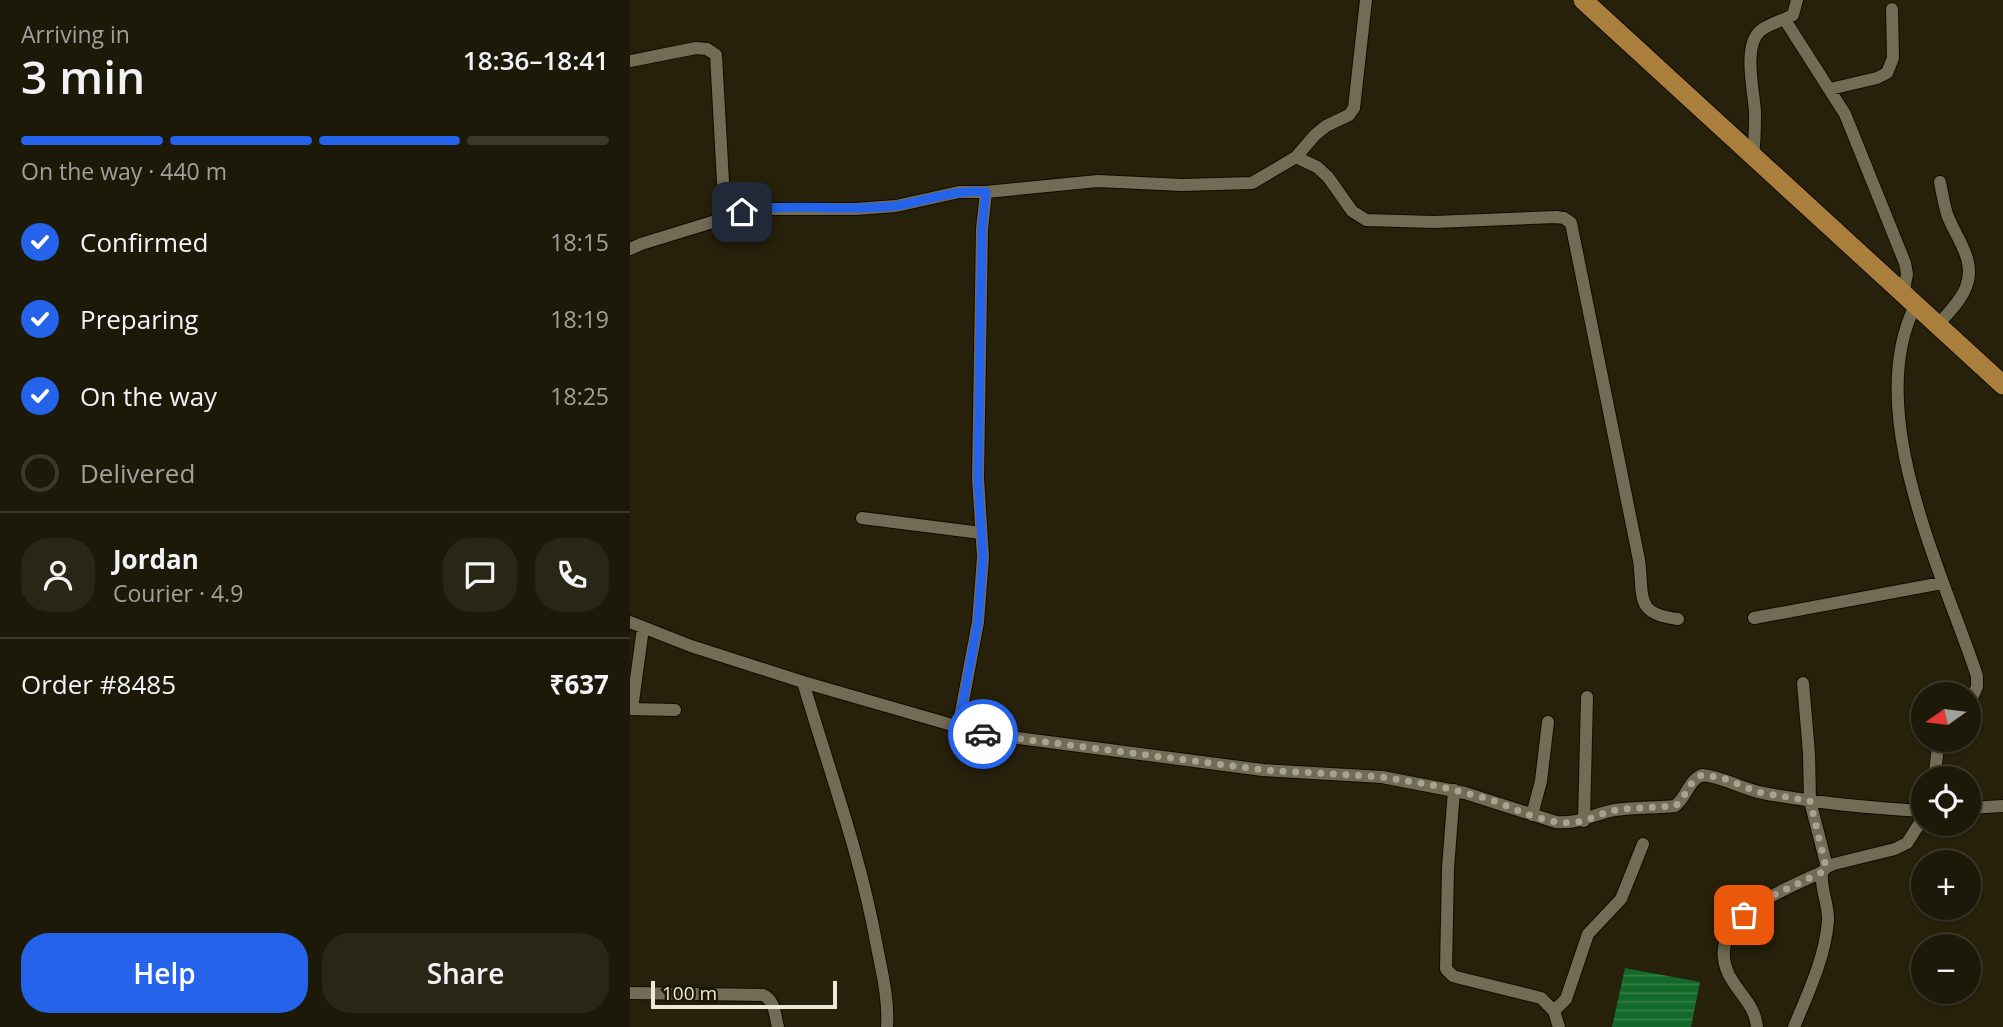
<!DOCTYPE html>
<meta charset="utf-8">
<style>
:root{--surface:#1d1908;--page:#2a2616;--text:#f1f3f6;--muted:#a0a09c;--line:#3b3829;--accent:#2563eb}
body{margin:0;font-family:"Open Sans",sans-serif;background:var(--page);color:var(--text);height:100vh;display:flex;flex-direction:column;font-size:26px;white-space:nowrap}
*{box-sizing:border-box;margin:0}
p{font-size:23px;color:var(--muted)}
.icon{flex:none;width:38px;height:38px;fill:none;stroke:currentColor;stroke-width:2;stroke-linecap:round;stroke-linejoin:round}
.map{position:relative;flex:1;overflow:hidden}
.sheet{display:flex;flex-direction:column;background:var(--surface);width:630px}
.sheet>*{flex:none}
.needle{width:46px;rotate:256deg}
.controls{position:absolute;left:1281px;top:682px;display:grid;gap:14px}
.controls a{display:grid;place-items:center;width:70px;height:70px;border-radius:50%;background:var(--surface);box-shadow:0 2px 5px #0004,0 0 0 2px var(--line);font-size:35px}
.scale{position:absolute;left:21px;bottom:18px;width:186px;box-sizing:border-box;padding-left:7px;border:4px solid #ece9db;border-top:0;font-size:19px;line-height:24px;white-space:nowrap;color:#ece9db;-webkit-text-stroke:5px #1d1803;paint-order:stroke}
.pin{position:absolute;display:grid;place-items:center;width:60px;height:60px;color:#fff;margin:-30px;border-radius:14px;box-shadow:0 4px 10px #0006}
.courier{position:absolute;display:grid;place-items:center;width:70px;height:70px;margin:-35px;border:5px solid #2563eb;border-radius:50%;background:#fff;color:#222;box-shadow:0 2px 9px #0007}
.head em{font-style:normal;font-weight:600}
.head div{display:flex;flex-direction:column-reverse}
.head{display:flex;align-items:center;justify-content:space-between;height:119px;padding:0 21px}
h1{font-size:46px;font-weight:600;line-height:52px}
.bar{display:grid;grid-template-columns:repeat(4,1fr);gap:10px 7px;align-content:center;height:84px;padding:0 21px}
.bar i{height:9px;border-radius:5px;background:var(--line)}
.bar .on{background:var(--accent)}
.bar p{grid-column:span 4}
.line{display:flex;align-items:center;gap:18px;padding:0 21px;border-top:2px solid var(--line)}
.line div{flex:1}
.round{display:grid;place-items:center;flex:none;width:74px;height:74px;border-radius:28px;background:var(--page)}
ol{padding:0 21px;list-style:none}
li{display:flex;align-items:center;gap:21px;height:77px}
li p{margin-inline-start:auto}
li .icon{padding:7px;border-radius:50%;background:var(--accent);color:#fff;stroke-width:4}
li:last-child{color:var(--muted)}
li i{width:38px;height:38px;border:4px solid var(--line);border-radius:50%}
.button{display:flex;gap:14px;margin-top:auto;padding:14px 21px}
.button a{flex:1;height:80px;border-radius:28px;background:var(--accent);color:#fff;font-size:28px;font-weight:600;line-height:80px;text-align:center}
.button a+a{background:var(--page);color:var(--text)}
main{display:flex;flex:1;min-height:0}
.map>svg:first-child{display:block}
</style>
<main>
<section class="sheet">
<div class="head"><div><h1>3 min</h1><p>Arriving in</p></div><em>18:36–18:41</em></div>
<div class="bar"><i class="on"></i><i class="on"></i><i class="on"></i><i></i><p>On the way · 440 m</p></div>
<ol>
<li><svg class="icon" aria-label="check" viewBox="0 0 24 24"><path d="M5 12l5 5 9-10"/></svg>Confirmed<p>18:15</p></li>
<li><svg class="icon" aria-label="check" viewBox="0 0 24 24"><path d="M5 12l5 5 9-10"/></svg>Preparing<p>18:19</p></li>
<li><svg class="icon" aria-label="check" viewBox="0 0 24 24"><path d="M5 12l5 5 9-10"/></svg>On the way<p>18:25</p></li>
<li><i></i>Delivered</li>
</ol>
<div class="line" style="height:126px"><a class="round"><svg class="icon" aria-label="person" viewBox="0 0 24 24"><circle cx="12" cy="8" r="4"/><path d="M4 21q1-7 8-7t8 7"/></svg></a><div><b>Jordan</b><p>Courier · 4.9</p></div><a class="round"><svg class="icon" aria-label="chat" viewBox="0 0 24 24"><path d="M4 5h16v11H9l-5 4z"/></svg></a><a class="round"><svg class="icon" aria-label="phone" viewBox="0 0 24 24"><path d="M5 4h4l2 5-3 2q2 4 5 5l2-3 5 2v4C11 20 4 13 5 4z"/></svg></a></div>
<div class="line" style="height:91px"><div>Order #8485</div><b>₹637</b></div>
<div class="button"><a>Help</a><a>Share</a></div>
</section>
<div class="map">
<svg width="1373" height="1027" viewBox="0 0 1373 1027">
<defs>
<pattern id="water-rules" width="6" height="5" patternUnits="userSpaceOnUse" patternTransform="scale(1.75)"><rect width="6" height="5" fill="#12692a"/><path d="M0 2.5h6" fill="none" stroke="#357e48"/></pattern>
</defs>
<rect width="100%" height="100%" fill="#27210b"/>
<path fill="url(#water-rules)" d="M995,968L1070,982L1061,1027H982Z"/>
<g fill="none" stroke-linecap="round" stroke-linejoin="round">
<g stroke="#100b00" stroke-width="14">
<path id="minor" d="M1155,20L1215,114L1275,263L1277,274L1273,295
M0,61L66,48L77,49L86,55L95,218
M1200,89L1247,78L1257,73L1263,58L1262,9
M1123,155C1125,141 1125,126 1125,112C1124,92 1113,48 1129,32C1137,24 1152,21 1163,15L1167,0
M666,157L687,167L698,177L722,211L736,220L804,222L926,217L934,218L941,223L1009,560C1014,597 1004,614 1048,619
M0,249L11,244L125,209H225L266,206L329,192H356L468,181L552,185L622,183L666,157L685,135L696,126L719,115L724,108L736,0
M1285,306C1232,412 1313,573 1347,676V687L1339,704
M1307,326C1317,314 1331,301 1336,287C1347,260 1325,237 1317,214C1314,204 1312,193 1310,182
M232,518L351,533
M1124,618L1312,583
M0,622L61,646L173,682L350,733L633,770L752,777L835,793L926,822C950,824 963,814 985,810C1005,807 1025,808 1045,806C1057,797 1058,781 1072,775C1094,777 1112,789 1133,793C1186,803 1239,808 1293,811
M173,682C199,770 231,856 247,947C252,972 259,1001 257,1027
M1173,683L1179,753L1180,801L1197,867
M0,709L45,710
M2,709L13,628
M328,728L348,622L353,557L348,478L352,229L356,192
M1304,779L1309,740
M824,790L818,868L816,969L823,976L830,978L911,998L924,1011L929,1027
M1339,808L1373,806
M902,815L911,781L918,722
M954,821L957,697
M1,993L133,995C145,1000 145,1016 148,1027
M924,1011L936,999L958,934L991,899L1013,844
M1127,1027C1125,1005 1109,994 1099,975C1072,920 1154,890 1192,872
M1164,1027C1178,993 1195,958 1198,921C1199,904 1190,890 1192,872L1197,867L1204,864L1265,849L1277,843L1293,818"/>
</g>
<g stroke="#100b00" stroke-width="21">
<path id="primary" d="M953,0L1373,385"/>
</g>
<use href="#minor" stroke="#726c54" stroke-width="12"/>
<use href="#primary" stroke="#aa7f3b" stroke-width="19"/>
</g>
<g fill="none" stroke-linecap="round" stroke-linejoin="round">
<path stroke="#a7a392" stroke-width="7" stroke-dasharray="0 12.6" d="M353,734L634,770L752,777L808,786L859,799L902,816L926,822L940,823L954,821L980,811L994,809L1045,806C1057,797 1058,781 1072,775L1093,778L1127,792L1180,801L1196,867L1192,872L1136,899L1114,915"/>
<path stroke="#2563eb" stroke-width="9" d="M112,212C162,202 214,212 265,206C296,201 325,189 356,192L352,229L348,478L353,557L348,622L328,728L353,734"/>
</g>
</svg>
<div class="controls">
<a><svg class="needle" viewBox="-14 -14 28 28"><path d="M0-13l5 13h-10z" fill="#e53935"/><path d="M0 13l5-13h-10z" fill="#a0a09c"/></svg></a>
<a><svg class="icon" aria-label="locate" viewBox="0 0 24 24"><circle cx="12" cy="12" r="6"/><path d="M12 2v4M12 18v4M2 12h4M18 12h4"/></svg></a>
<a>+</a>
<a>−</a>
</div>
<div class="scale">100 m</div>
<div class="pin" style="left:1114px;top:915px;background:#ea580c"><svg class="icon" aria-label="bag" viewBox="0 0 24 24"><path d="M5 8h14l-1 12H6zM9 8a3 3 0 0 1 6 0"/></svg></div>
<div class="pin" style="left:112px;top:212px;background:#1f2937"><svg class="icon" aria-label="home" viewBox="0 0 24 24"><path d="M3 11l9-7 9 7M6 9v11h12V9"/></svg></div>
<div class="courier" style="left:353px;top:734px"><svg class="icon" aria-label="car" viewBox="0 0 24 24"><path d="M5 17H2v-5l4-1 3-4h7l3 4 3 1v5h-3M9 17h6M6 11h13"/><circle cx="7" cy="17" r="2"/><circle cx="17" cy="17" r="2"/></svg></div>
</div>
</main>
